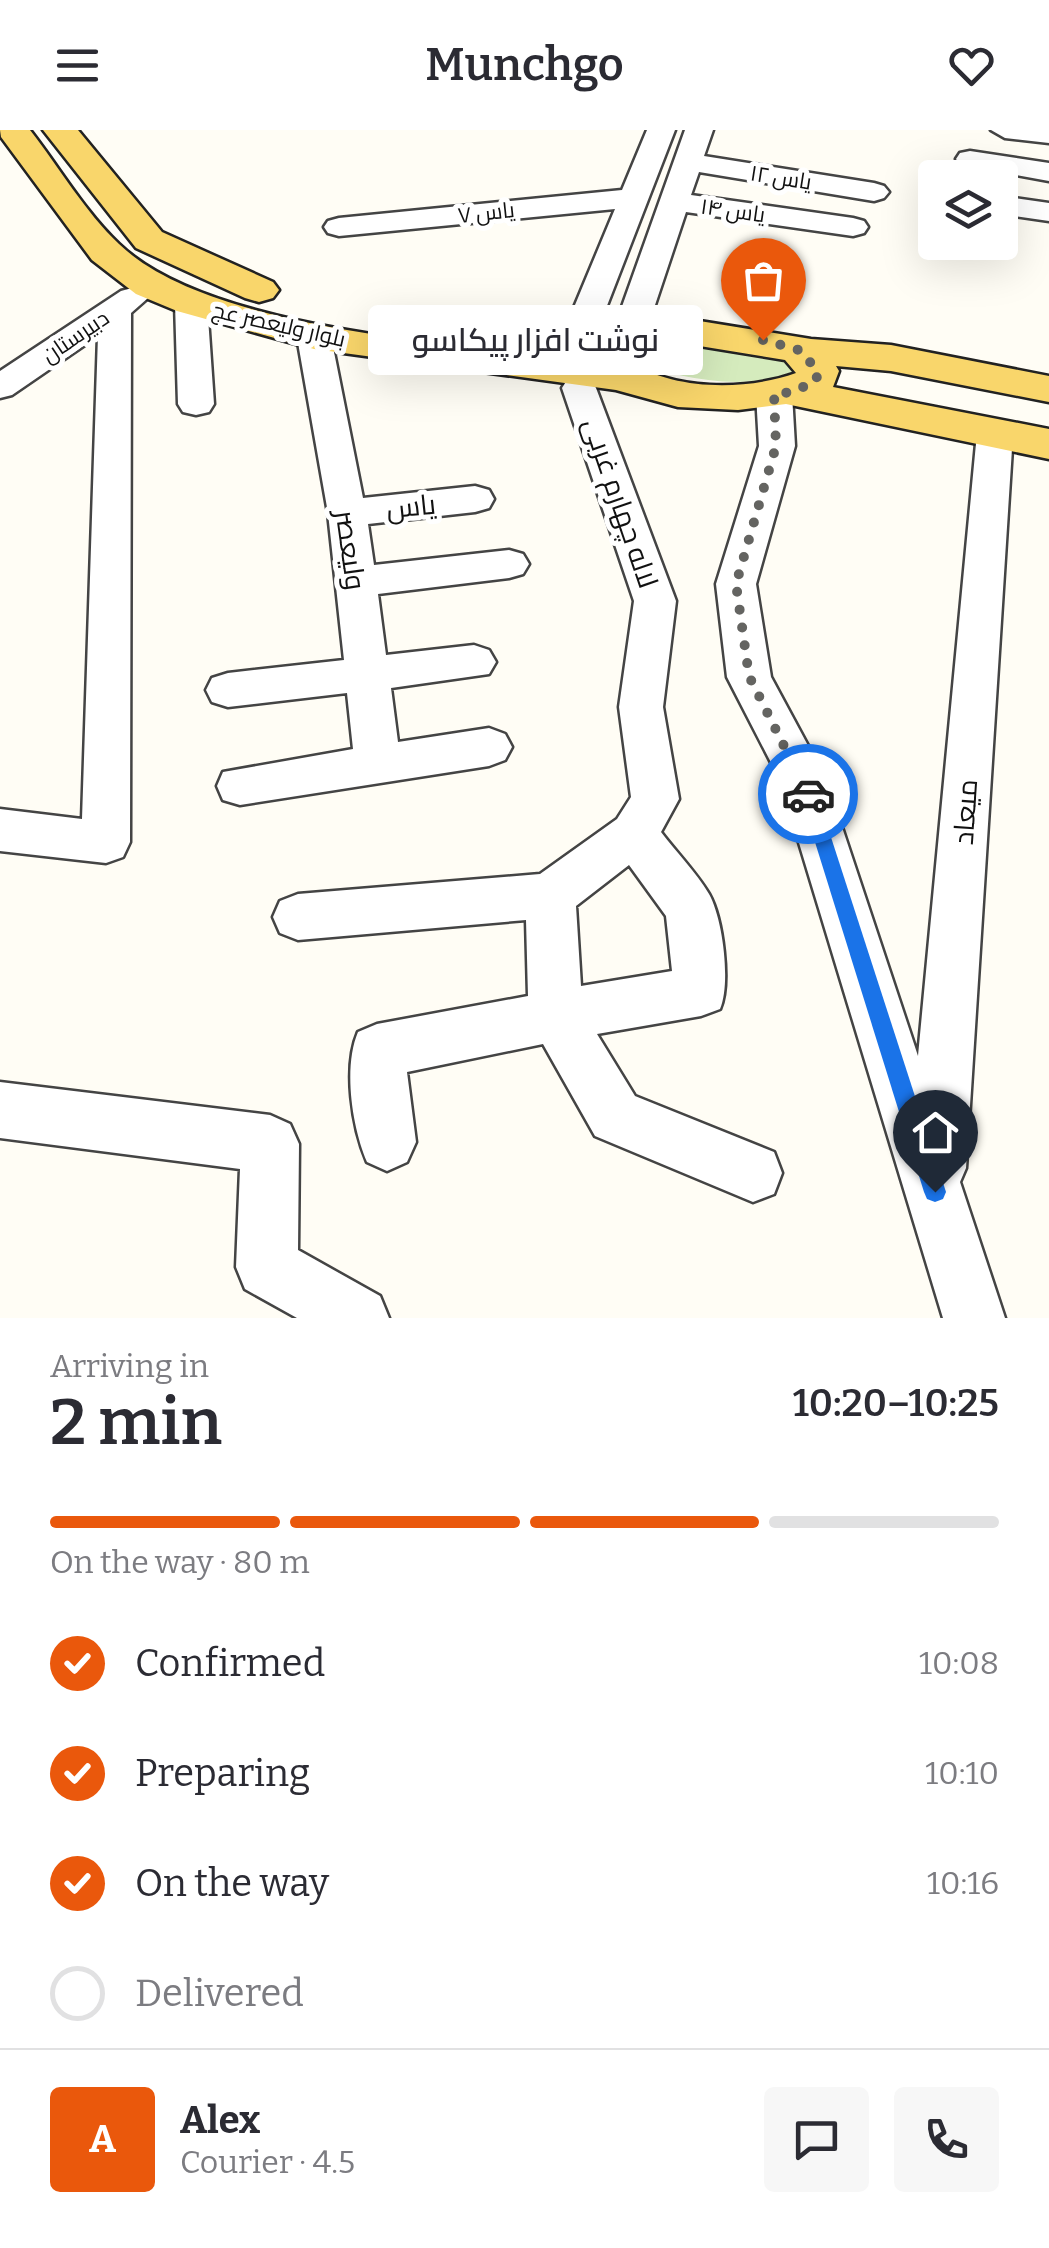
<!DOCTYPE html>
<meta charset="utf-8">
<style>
:root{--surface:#fff;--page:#f7f7f7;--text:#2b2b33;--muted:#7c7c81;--line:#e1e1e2;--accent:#ea580c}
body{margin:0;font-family:Bitter,Cairo,serif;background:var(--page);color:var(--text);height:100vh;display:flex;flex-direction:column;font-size:38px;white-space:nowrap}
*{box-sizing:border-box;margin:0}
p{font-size:32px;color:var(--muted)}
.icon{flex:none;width:55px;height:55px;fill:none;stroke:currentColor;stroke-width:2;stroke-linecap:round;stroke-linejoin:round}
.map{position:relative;height:1188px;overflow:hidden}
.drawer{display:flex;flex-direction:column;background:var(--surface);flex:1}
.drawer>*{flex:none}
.fabs{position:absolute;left:918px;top:30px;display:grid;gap:20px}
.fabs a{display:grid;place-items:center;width:100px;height:100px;border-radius:10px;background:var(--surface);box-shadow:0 10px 40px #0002;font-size:50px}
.pin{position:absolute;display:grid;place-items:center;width:85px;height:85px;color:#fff;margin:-102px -42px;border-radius:50% 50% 50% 0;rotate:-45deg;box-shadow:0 0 10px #0007}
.pin .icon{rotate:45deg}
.courier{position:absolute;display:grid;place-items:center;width:100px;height:100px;margin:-50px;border:8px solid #1a73e8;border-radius:50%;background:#fff;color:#222;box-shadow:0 2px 12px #0007}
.bubble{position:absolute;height:70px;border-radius:10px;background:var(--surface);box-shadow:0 10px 40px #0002;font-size:32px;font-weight:600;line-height:70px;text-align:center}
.headline em{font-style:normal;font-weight:600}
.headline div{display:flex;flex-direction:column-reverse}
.headline{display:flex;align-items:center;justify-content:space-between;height:170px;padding:0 50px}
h1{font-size:65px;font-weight:600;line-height:75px}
.bar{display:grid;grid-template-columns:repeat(4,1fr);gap:15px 10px;align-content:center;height:120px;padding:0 50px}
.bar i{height:12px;border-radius:8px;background:var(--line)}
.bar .on{background:var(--accent)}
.bar p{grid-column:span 4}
.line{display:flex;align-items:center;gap:25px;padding:0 50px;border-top:2px solid var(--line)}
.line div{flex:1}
.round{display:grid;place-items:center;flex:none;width:105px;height:105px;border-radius:10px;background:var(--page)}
ol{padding:0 50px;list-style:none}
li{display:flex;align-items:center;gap:30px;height:110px}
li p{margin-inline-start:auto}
li .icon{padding:10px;border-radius:50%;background:var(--accent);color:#fff;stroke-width:4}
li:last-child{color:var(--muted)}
li i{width:55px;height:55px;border:5px solid var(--line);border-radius:50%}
header{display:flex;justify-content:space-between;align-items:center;height:130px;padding:0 50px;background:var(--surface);font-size:45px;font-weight:600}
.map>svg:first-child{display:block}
</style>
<header><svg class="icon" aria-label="menu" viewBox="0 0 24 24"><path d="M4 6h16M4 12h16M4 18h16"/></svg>Munchgo<svg class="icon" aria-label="heart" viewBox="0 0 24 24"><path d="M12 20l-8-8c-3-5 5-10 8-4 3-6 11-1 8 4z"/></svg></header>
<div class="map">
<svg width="1049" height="1188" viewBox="0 0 1049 1188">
<rect width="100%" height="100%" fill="#fffdf5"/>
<path fill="#d5ebbd" d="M707,213L785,229L798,239C747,264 679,248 629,230L642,214Z"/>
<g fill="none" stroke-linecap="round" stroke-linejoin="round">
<g stroke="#444" stroke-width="5">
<path id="minor" d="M647,0H675L603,186L614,199L685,0H713L704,26L874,53L884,56L889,62L884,68L874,71L699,42L691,65L853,88L864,91L868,97L864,103L853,106L686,82L645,205L640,212L626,215L623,224C596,231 584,207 570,187L615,79L339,106L328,103L324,97L328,91L339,88L622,60Z
M991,0H1049V13L1005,8Z
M970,21L1049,33V51L960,35L956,29L960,23Z
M1000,66L1049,73V91L1000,84Z
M132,158L143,161L148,168L131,183L130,712L123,727L106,733L0,721V679L82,689L98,206L12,265L0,268V241L121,161Z
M191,163L202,166L207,173L214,274L209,282L196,285L183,282L178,274L175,173L180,166Z
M314,197L326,200L331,207L363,368L475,356L489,360L494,369L489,378L475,382L368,394L374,435L509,420L523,424L529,434L523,444L509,448L378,464L386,525L474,515L489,520L496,532L489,544L391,558L398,612L489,598L505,604L512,617L505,630L489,636L240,675L223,670L217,656L223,642L353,619L347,563L228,577L212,572L206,560L212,548L228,543L344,530L328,383L297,207L302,200Z
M579,247L591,250L596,258L676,471L663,577L679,669L661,702C676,722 696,742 709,764C723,789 731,854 720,879L701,886L597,904L635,966L774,1022L782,1043L774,1064L753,1072L595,1006L543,914L407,942L416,1012L407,1032L387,1041L367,1032C352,997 343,937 358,902L377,894L528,866L526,790L298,810L280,803L273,787L280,771L298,764L540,744L617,689L631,667L619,577L634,471L562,258L567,250ZM629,735L666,786L672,841L581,856L576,776Z
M774,253L786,256L792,264L795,316L756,454L771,547L826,649L918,926L977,303L982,295L995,291L1008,295L1013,303L966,1038L960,1052L1005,1188H943L780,650L727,547L716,454L759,316L756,264L762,256Z
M0,952L270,985L290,994L299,1014L298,1120L380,1166L389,1188H297L245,1159L236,1137L240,1039L0,1008Z"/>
</g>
<g stroke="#222" stroke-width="5">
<path id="major" d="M0,0H30C59,37 85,82 119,114C209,201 461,214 585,230C601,192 638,189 675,187L811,209L891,215L1049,246V272L891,241L836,236L839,241L833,257L1049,299V329L786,274L738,280L678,277L616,260L314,219L177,181L136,164L92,130L1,7ZM675,212L785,230L796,243C745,261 673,261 627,230C634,210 657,212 675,212Z
M43,0H78L162,102L273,152L279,160L273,168L259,172L245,168L136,118Z"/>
</g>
<use href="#minor" fill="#fff" fill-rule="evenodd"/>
<use href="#major" fill="#f9d66b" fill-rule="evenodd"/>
</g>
<path fill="#1a73e8" d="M808,657L817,664L946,1062L943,1069L935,1072L927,1069L924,1062L800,664Z"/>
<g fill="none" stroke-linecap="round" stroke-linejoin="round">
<path stroke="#646461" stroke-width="10" stroke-dasharray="0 18" d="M763,210L799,220L818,241L816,251L792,262L774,264L776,316L736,454L749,546L808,664"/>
</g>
<g text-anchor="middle" stroke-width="10" stroke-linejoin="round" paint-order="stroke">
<g font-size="22" fill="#111" stroke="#fff">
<text transform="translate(781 47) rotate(9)" y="8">یاس ۱۲</text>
<text transform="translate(733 80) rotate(8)" y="8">یاس ۱۴</text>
<text transform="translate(486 82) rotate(-6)" y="8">یاس ۷</text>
<text transform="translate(279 194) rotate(13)" y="8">بلوار ولیعصر عج</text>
<text transform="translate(75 206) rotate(-34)" y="8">دبیرستان</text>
</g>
<g font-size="28" fill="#111" stroke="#fff">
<text transform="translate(621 373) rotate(71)" y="10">لاله چهارم غربی</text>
<text transform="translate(411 376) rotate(-6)" y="10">یاس</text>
<text transform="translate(351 420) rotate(82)" y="10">ولیعصر</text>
<text transform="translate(965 682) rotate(-86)" y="10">میعاد</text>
</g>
</g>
</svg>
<div class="fabs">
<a><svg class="icon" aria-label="layers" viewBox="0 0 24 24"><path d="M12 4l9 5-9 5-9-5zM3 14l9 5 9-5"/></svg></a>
</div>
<div class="pin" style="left:763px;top:210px;background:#ea580c"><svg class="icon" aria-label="bag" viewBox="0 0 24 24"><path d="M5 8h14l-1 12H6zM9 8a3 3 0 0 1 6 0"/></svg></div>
<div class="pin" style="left:935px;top:1062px;background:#1f2937"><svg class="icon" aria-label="home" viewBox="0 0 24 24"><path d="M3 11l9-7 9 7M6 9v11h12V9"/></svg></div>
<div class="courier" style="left:808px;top:664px"><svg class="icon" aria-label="car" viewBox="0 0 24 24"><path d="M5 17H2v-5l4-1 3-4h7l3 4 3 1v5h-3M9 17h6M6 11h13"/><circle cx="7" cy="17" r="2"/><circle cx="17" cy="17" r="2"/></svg></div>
<div class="bubble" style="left:368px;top:175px;width:335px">نوشت افزار پیکاسو</div>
</div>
<section class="drawer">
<div class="headline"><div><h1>2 min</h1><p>Arriving in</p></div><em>10:20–10:25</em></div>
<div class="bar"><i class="on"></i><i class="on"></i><i class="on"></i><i></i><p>On the way · 80 m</p></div>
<ol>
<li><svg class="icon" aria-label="check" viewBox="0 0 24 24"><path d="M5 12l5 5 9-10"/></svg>Confirmed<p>10:08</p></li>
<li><svg class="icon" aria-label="check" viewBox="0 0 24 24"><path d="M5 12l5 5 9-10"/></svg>Preparing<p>10:10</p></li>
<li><svg class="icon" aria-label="check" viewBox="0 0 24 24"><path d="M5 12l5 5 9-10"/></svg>On the way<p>10:16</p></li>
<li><i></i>Delivered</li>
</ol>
<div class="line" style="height:180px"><b class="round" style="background:var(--accent);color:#fff">A</b><div><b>Alex</b><p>Courier · 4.5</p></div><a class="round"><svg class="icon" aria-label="chat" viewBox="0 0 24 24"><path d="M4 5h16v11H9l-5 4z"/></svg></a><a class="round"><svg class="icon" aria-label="phone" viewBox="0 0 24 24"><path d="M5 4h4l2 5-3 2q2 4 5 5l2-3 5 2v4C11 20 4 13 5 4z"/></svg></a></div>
</section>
